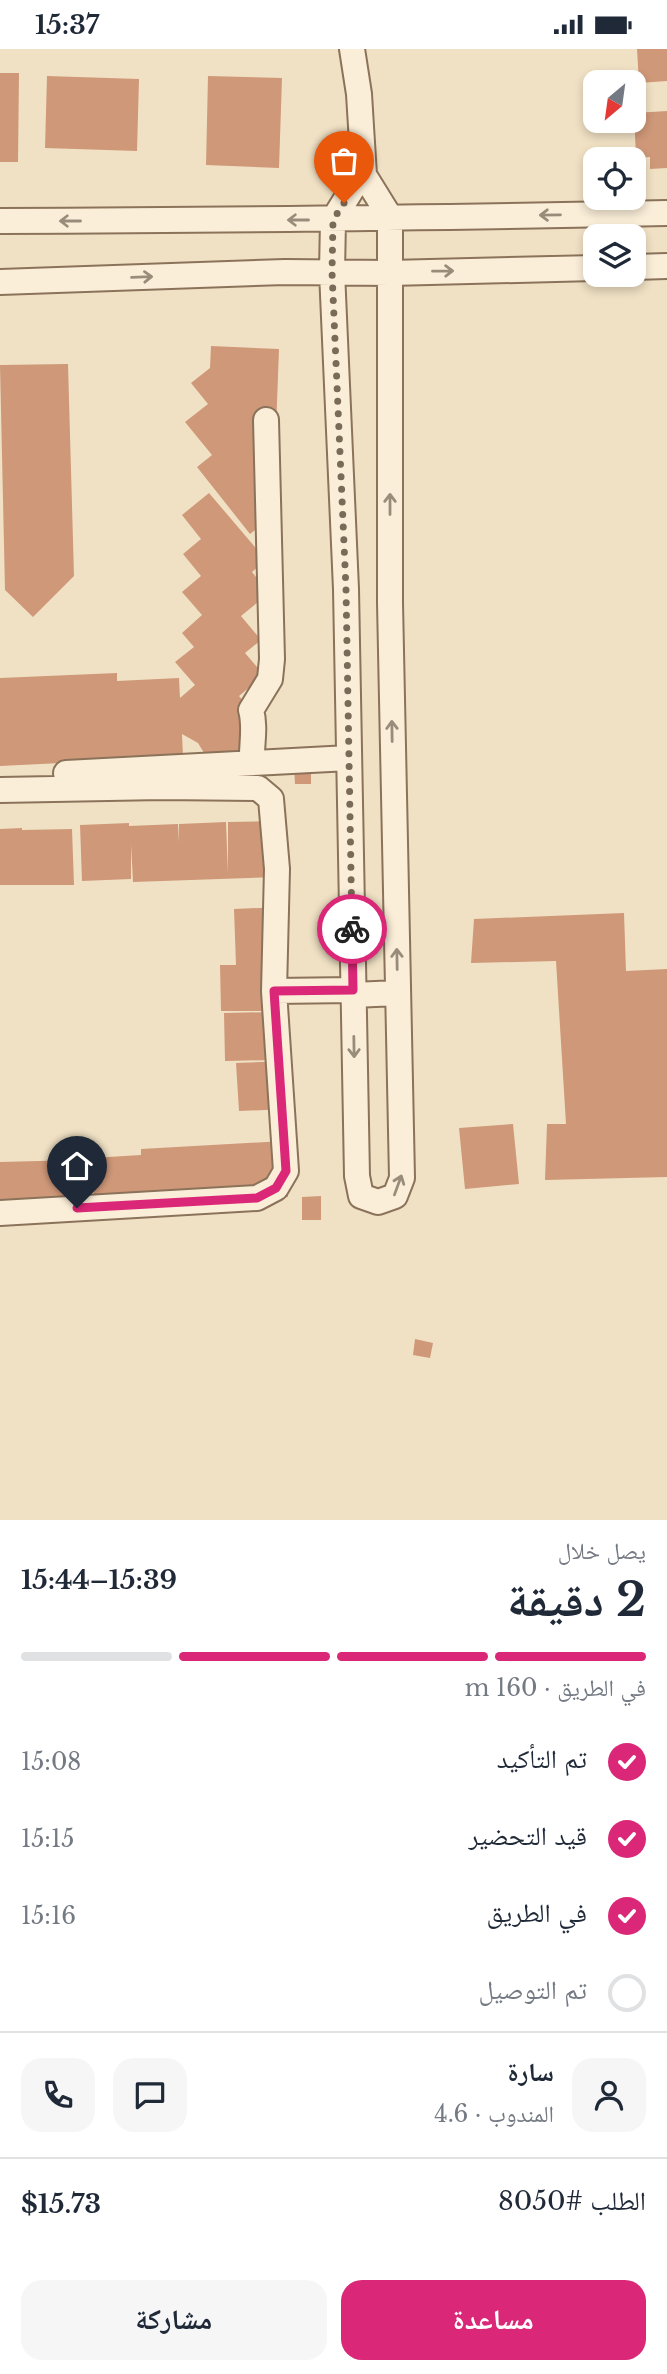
<!DOCTYPE html>
<html lang="ar">
<meta charset="utf-8">
<style>
:root{--surface:#fff;--page:#f6f6f7;--text:#1f2937;--muted:#747a83;--line:#e0e1e3;--accent:#db2777}
body{margin:0;font-family:"Libre Baskerville","Noto Naskh Arabic",serif;background:var(--page);color:var(--text);direction:rtl;height:100vh;display:flex;flex-direction:column;font-size:26px;white-space:nowrap}
*{box-sizing:border-box;margin:0}
p{font-size:23px;color:var(--muted)}
.icon{flex:none;width:38px;height:38px;fill:none;stroke:currentColor;stroke-width:2;stroke-linecap:round;stroke-linejoin:round}
.map{position:relative;height:1471px;overflow:hidden;direction:ltr}
.details{display:flex;flex-direction:column;background:var(--surface);flex:1}
.details>*{flex:none}
.needle{width:46px;rotate:209deg}
.fabs{position:absolute;left:583px;top:21px;display:grid;gap:14px}
.fabs a{display:grid;place-items:center;width:63px;height:63px;border-radius:14px;background:var(--surface);box-shadow:0 4px 10px #0003;font-size:35px}
.pin{position:absolute;display:grid;place-items:center;width:60px;height:60px;color:#fff;margin:-72px -30px;border-radius:50% 50% 50% 0;rotate:-45deg;box-shadow:0 0 7px #0007}
.pin .icon{rotate:45deg}
.courier{position:absolute;display:grid;place-items:center;width:70px;height:70px;margin:-35px;border:5px solid #db2777;border-radius:50%;background:#fff;color:#222;box-shadow:0 2px 9px #0007}
.overview em{font-style:normal;font-weight:700}
.overview div{display:flex;flex-direction:column-reverse}
.overview{display:flex;align-items:center;justify-content:space-between;height:119px;padding:0 21px}
h1{font-size:46px;font-weight:700;line-height:52px}
.bar{display:grid;grid-template-columns:repeat(4,1fr);gap:10px 7px;align-content:center;height:84px;padding:0 21px}
.bar i{height:9px;border-radius:5px;background:var(--line)}
.bar .on{background:var(--accent)}
.bar p{grid-column:span 4}
.line{display:flex;align-items:center;gap:18px;padding:0 21px;border-top:2px solid var(--line)}
.line div{flex:1}
.round{display:grid;place-items:center;flex:none;width:74px;height:74px;border-radius:21px;background:var(--page)}
ol{padding:0 21px;list-style:none}
li{display:flex;align-items:center;gap:21px;height:77px}
li p{margin-inline-start:auto}
li .icon{padding:7px;border-radius:50%;background:var(--accent);color:#fff;stroke-width:4}
li:last-child{color:var(--muted)}
li i{width:38px;height:38px;border:4px solid var(--line);border-radius:50%}
.button{display:flex;gap:14px;margin-top:auto;padding:14px 21px}
.button a{flex:1;height:80px;border-radius:21px;background:var(--accent);color:#fff;font-size:28px;font-weight:700;line-height:80px;text-align:center}
.button a+a{background:var(--page);color:var(--text)}
.status{display:flex;justify-content:space-between;align-items:center;height:49px;padding:0 35px;background:var(--surface);direction:ltr}
.status svg{height:19px;fill:currentColor}
.map>svg:first-child{display:block}
</style>
<div class="status"><b>15:37</b><svg viewBox="0 0 49 12"><path d="M0 12V9h3v3zM5 12V6h3v6zM10 12V3h3v9zM15 12V0h3v12zM26 1h20v11H26zM47 4h2v5h-2z"/></svg></div>
<div class="map">
<svg width="667" height="1471" viewBox="0 0 667 1471">
<rect width="100%" height="100%" fill="#f0e1c4"/>
<path fill="#cf9879" d="M637,0H667V32L639,34Z
M0,24H19L18,113H0Z
M47,27L139,30L137,102L45,99Z
M208,27L282,29L279,119L206,116Z
M667,62V119L650,120V108L636,109L634,64Z
M211,297L279,300L276,381L259,432L281,460L250,485L197,418L212,406L185,373L208,355L191,334L210,319Z
M68,315L74,527L33,568L5,541L0,316Z
M209,444L266,511L252,523L269,544L241,567L261,591L245,604L264,626L239,647L251,661L259,685L221,717H212L198,694L182,685L183,708L0,717V629L117,624V632L179,629L180,649L195,636L175,613L194,598L182,584L202,566L182,543L201,527L183,505L201,490L182,466Z
M311,716V735H295L294,717Z
M277,772L279,828L133,833L131,795V830L82,832L80,776L129,774V777L178,775L179,794V775L226,773L228,825V773Z
M22,779V781L72,780L74,836H0V780Z
M284,858L273,962H221L220,916H236L234,860Z
M624,864L626,922L667,920V1128L545,1131L547,1075H566L556,912L471,914L474,870Z
M272,963L273,1011L225,1012L224,964Z
M286,1012L288,1060L239,1062L236,1014Z
M513,1075L519,1135L465,1140L459,1079Z
M284,1092L288,1148L94,1154L92,1109L141,1106V1100Z
M78,1111L80,1161L0,1164V1113Z
M321,1147V1171H302V1148Z
M415,1290L433,1294L430,1309L413,1306Z"/>
<g fill="none" stroke-linecap="round" stroke-linejoin="round">
<g stroke="#8b725a" stroke-width="28">
<path id="minor" d="M352,0L359,45L364,126L390,168V554L402,1129L395,1147L378,1153L361,1147L357,1127L346,540L332,223L333,171L354,137L364,126
M0,172C222,171 445,169 667,164
M634,218L667,217
M0,233L285,223L390,224L595,219
M252,714C251,696 256,679 251,661L270,630L272,610L266,371
M66,724L349,709
M0,741L162,738L258,739L271,750L277,820L274,942L353,941
M353,946L398,944
M0,1164L257,1149L276,1139L286,1122L274,942"/>
</g>
<use href="#minor" stroke="#faeed8" stroke-width="24"/>
</g>
<defs><path id="oneway-shaft" d="M-6 0H5M1.5-3L5.5 0L1.5 3" fill="none" stroke-width="1.6" stroke-linecap="round" stroke-linejoin="round" transform="scale(1.75)"/></defs>
<g stroke="#9a8c7b">
<use href="#oneway-shaft" transform="translate(550 166) rotate(179)"/>
<use href="#oneway-shaft" transform="translate(298 171) rotate(180)"/>
<use href="#oneway-shaft" transform="translate(70 172) rotate(180)"/>
<use href="#oneway-shaft" transform="translate(443 222) rotate(-1)"/>
<use href="#oneway-shaft" transform="translate(142 228) rotate(-2)"/>
<use href="#oneway-shaft" transform="translate(390 455) rotate(-90)"/>
<use href="#oneway-shaft" transform="translate(392 682) rotate(-91)"/>
<use href="#oneway-shaft" transform="translate(397 910) rotate(-91)"/>
<use href="#oneway-shaft" transform="translate(354 998) rotate(89)"/>
<use href="#oneway-shaft" transform="translate(398 1136) rotate(-70)"/>
</g>
<g fill="none" stroke-linecap="round" stroke-linejoin="round">
<path stroke="#7a6b58" stroke-width="7" stroke-dasharray="0 12.6" d="M344,154L333,171L332,223L346,540L352,880"/>
<path stroke="#db2777" stroke-width="9" d="M77,1159L257,1149L276,1139L286,1122L274,942L353,941L352,880"/>
</g>
</svg>
<div class="fabs">
<a><svg class="needle" viewBox="-14 -14 28 28"><path d="M0-13l5 13h-10z" fill="#e53935"/><path d="M0 13l5-13h-10z" fill="#747a83"/></svg></a>
<a><svg class="icon" aria-label="locate" viewBox="0 0 24 24"><circle cx="12" cy="12" r="6"/><path d="M12 2v4M12 18v4M2 12h4M18 12h4"/></svg></a>
<a><svg class="icon" aria-label="layers" viewBox="0 0 24 24"><path d="M12 4l9 5-9 5-9-5zM3 14l9 5 9-5"/></svg></a>
</div>
<div class="pin" style="left:344px;top:154px;background:#ea580c"><svg class="icon" aria-label="bag" viewBox="0 0 24 24"><path d="M5 8h14l-1 12H6zM9 8a3 3 0 0 1 6 0"/></svg></div>
<div class="pin" style="left:77px;top:1159px;background:#1f2937"><svg class="icon" aria-label="home" viewBox="0 0 24 24"><path d="M3 11l9-7 9 7M6 9v11h12V9"/></svg></div>
<div class="courier" style="left:352px;top:880px"><svg class="icon" aria-label="bike" viewBox="0 0 24 24"><circle cx="6" cy="16" r="4"/><circle cx="18" cy="16" r="4"/><path d="M6 16l4-8h5l3 8M10 8l3 8H6M13 5h3"/></svg></div>
</div>
<section class="details">
<div class="overview"><div><h1>2 دقيقة</h1><p>يصل خلال</p></div><em>15:39–15:44</em></div>
<div class="bar"><i class="on"></i><i class="on"></i><i class="on"></i><i></i><p>في الطريق · 160 m</p></div>
<ol>
<li><svg class="icon" aria-label="check" viewBox="0 0 24 24"><path d="M5 12l5 5 9-10"/></svg>تم التأكيد<p>15:08</p></li>
<li><svg class="icon" aria-label="check" viewBox="0 0 24 24"><path d="M5 12l5 5 9-10"/></svg>قيد التحضير<p>15:15</p></li>
<li><svg class="icon" aria-label="check" viewBox="0 0 24 24"><path d="M5 12l5 5 9-10"/></svg>في الطريق<p>15:16</p></li>
<li><i></i>تم التوصيل</li>
</ol>
<div class="line" style="height:126px"><a class="round"><svg class="icon" aria-label="person" viewBox="0 0 24 24"><circle cx="12" cy="8" r="4"/><path d="M4 21q1-7 8-7t8 7"/></svg></a><div><b>سارة</b><p>المندوب · 4.6</p></div><a class="round"><svg class="icon" aria-label="chat" viewBox="0 0 24 24"><path d="M4 5h16v11H9l-5 4z"/></svg></a><a class="round"><svg class="icon" aria-label="phone" viewBox="0 0 24 24"><path d="M5 4h4l2 5-3 2q2 4 5 5l2-3 5 2v4C11 20 4 13 5 4z"/></svg></a></div>
<div class="line" style="height:91px"><div>الطلب #8050</div><b>$15.73</b></div>
<div class="button"><a>مساعدة</a><a>مشاركة</a></div>
</section>
